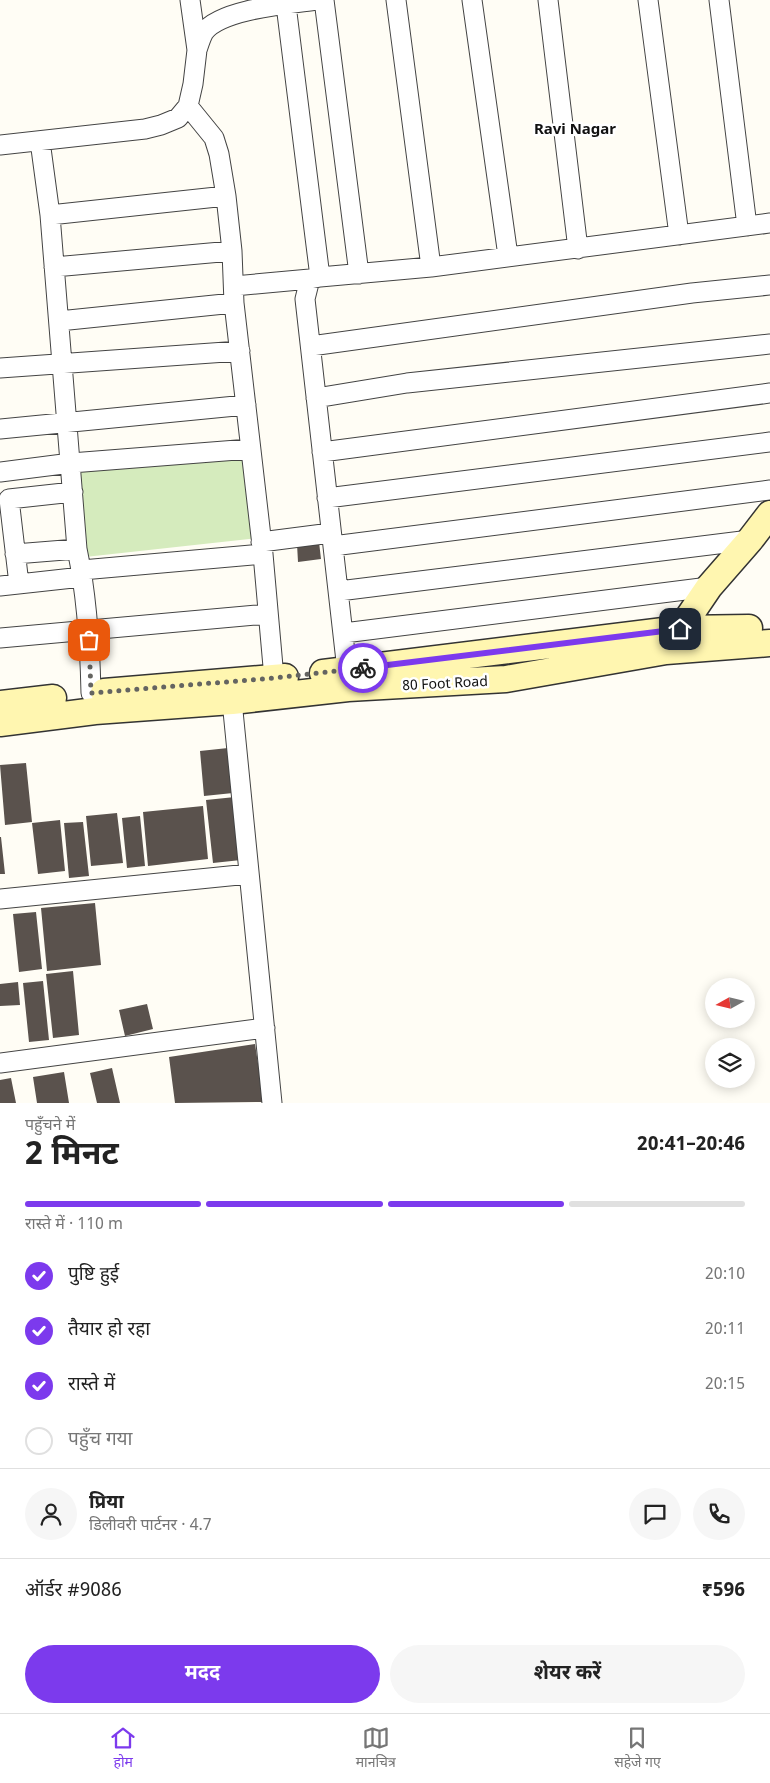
<!DOCTYPE html>
<html lang="hi">
<meta charset="utf-8">
<style>
:root{--surface:#fff;--page:#f6f6f6;--text:#222;--muted:#767676;--line:#e0e0e0;--accent:#7c3aed}
body{margin:0;font-family:Georgia,"Noto Sans Devanagari",serif;background:var(--page);color:var(--text);height:100vh;display:flex;flex-direction:column;font-size:19px;white-space:nowrap}
*{box-sizing:border-box;margin:0}
p{font-size:16px;color:var(--muted)}
.icon{flex:none;width:28px;height:28px;fill:none;stroke:currentColor;stroke-width:2;stroke-linecap:round;stroke-linejoin:round}
.map{position:relative;height:1103px;overflow:hidden}
.sheet{display:flex;flex-direction:column;background:var(--surface);flex:1}
.sheet>*{flex:none}
.needle{width:32px;rotate:262deg}
.fabs{position:absolute;left:705px;top:978px;display:grid;gap:10px}
.fabs a{display:grid;place-items:center;width:50px;height:50px;border-radius:50%;background:var(--surface);box-shadow:0 2px 12px #0003;font-size:25px}
.pin{position:absolute;display:grid;place-items:center;width:42px;height:42px;color:#fff;margin:-21px;border-radius:10px;box-shadow:0 2px 8px #0006}
.courier{position:absolute;display:grid;place-items:center;width:50px;height:50px;margin:-25px;border:4px solid #7c3aed;border-radius:50%;background:#fff;color:#222;box-shadow:0 1px 6px #0007}
.summary em{font-style:normal;font-weight:700}
.summary div{display:flex;flex-direction:column-reverse}
.summary{display:flex;align-items:center;justify-content:space-between;height:85px;padding:0 25px}
h1{font-size:32px;font-weight:700;line-height:38px}
.bar{display:grid;grid-template-columns:repeat(4,1fr);gap:8px 5px;align-content:center;height:60px;padding:0 25px}
.bar i{height:6px;border-radius:4px;background:var(--line)}
.bar .current{background:var(--accent)}
.bar p{grid-column:span 4}
.line{display:flex;align-items:center;gap:12px;padding:0 25px;border-top:1px solid var(--line)}
.line div{flex:1}
.round{display:grid;place-items:center;flex:none;width:52px;height:52px;border-radius:26px;background:var(--page)}
ol{padding:0 25px;list-style:none}
li{display:flex;align-items:center;gap:15px;height:55px}
li p{margin-inline-start:auto}
li .icon{padding:5px;border-radius:50%;background:var(--accent);color:#fff;stroke-width:4}
li:last-child{color:var(--muted)}
li i{width:28px;height:28px;border:2px solid var(--line);border-radius:50%}
.cta{display:flex;gap:10px;margin-top:auto;padding:10px 25px}
.cta a{flex:1;height:58px;border-radius:30px;background:var(--accent);color:#fff;font-size:20px;font-weight:700;line-height:58px;text-align:center}
.cta a+a{background:var(--page);color:var(--text)}
.tab-bar{display:flex;justify-content:space-around;align-items:center;height:70px;border-top:1px solid var(--line);background:var(--surface);font-size:14px;color:var(--muted)}
.tab-bar a{display:grid;justify-items:center;gap:2px}
.tab-bar .current{color:var(--accent)}
.map>svg:first-child{display:block}
</style>
<div class="map">
<svg width="770" height="1103" viewBox="0 0 770 1103">
<rect width="100%" height="100%" fill="#fffdf5"/>
<path fill="#d5ebbd" d="M250,455L258,538L85,557L77,471Z"/>
<path fill="#5a524d" d="M319,542L321,559L298,562L297,544Z
M228,748L233,793L204,796L200,751Z
M26,763L32,822L5,825L0,765Z
M235,797L241,860L213,863L206,800Z
M203,806L208,859L148,866L143,812Z
M117,813L123,863L91,866L86,816Z
M140,816L145,866L127,868L122,818Z
M60,820L65,871L38,874L32,823Z
M83,822L89,876L69,878L64,823Z
M0,837H1L5,874H0Z
M95,903L101,965L47,971L41,908Z
M36,912L42,969L19,972L13,914Z
M73,971L79,1035L53,1038L46,974Z
M43,981L49,1040L29,1042L23,983Z
M18,982L20,1005L0,1006V984Z
M147,1004L153,1029L125,1036L119,1010Z
M255,1044L264,1102L175,1103L169,1057Z
M112,1068L120,1103H97L90,1073Z
M64,1072L69,1103H37L33,1077Z
M11,1078L16,1103H0V1080Z"/>
<g fill="none" stroke-linecap="round" stroke-linejoin="round">
<g stroke="#444" stroke-width="21">
<path id="street" d="M324,0L359,274
M396,0L431,267
M472,0L508,256
M548,0L578,249
M648,0L679,235
M719,0L747,226
M286,5L320,277
M197,50C199,44 201,37 204,32C221,9 289,4 317,0
M188,106L214,138L219,154L226,196L232,251L234,303L263,554L274,678
M40,141L50,215L77,549C87,596 90,645 91,693
M0,145L145,129L161,125L178,118L188,106L193,84L197,50L190,0
M50,215L226,196
M54,267L232,251
M234,286L310,279
M59,321L234,303
M311,346L692,293L770,285
M0,368L240,351
M316,398L407,383L770,344
M0,429L246,405
M322,452L770,393
M0,472L71,463L250,449
M327,498L770,442
M261,542L331,533
M333,546L770,490
M15,554L77,549
M82,570L263,554
M19,584L9,499L73,492
M0,586L82,577
M339,591L750,540
M344,633L709,587
M0,638L268,614
M347,670L305,299L310,279L320,277L431,267L770,223
M232,701L272,1103
M0,899L249,874
M0,1063L265,1028"/>
</g>
<g stroke="#333" stroke-width="29">
<path id="secondary" d="M673,640L709,587L750,540L770,514
M323,673L680,629L749,628
M104,692L285,677
M0,704L53,698
M0,723L95,711L232,701L348,688L506,679L666,651L770,643"/>
</g>
<use href="#street" stroke="#fff" stroke-width="19"/>
<use href="#secondary" stroke="#fff6b0" stroke-width="26"/>
</g>
<g fill="none" stroke-linecap="round" stroke-linejoin="round">
<path stroke="#646461" stroke-width="5" stroke-dasharray="0 9" d="M89,640L91,693L274,678L363,668"/>
<path stroke="#7c3aed" stroke-width="6" d="M363,668L680,629"/>
</g>
<g text-anchor="middle" stroke-width="5" stroke-linejoin="round" paint-order="stroke">
<g font-size="14" fill="#111" stroke="#fff">
<text transform="translate(445 683) rotate(-3)" y="5">80 Foot Road</text>
</g>
<g font-size="15" font-weight="bold" fill="#111" stroke="#fff">
<text x="575" y="134">Ravi Nagar</text>
</g>
</g>
</svg>
<div class="fabs">
<a><svg class="needle" viewBox="-14 -14 28 28"><path d="M0-13l5 13h-10z" fill="#e53935"/><path d="M0 13l5-13h-10z" fill="#767676"/></svg></a>
<a><svg class="icon" aria-label="layers" viewBox="0 0 24 24"><path d="M12 4l9 5-9 5-9-5zM3 14l9 5 9-5"/></svg></a>
</div>
<div class="pin" style="left:89px;top:640px;background:#ea580c"><svg class="icon" aria-label="bag" viewBox="0 0 24 24"><path d="M5 8h14l-1 12H6zM9 8a3 3 0 0 1 6 0"/></svg></div>
<div class="pin" style="left:680px;top:629px;background:#1f2937"><svg class="icon" aria-label="home" viewBox="0 0 24 24"><path d="M3 11l9-7 9 7M6 9v11h12V9"/></svg></div>
<div class="courier" style="left:363px;top:668px"><svg class="icon" aria-label="bike" viewBox="0 0 24 24"><circle cx="6" cy="16" r="4"/><circle cx="18" cy="16" r="4"/><path d="M6 16l4-8h5l3 8M10 8l3 8H6M13 5h3"/></svg></div>
</div>
<section class="sheet">
<div class="summary"><div><h1>2 मिनट</h1><p>पहुँचने में</p></div><em>20:41–20:46</em></div>
<div class="bar"><i class="current"></i><i class="current"></i><i class="current"></i><i></i><p>रास्ते में · 110 m</p></div>
<ol>
<li><svg class="icon" aria-label="check" viewBox="0 0 24 24"><path d="M5 12l5 5 9-10"/></svg>पुष्टि हुई<p>20:10</p></li>
<li><svg class="icon" aria-label="check" viewBox="0 0 24 24"><path d="M5 12l5 5 9-10"/></svg>तैयार हो रहा<p>20:11</p></li>
<li><svg class="icon" aria-label="check" viewBox="0 0 24 24"><path d="M5 12l5 5 9-10"/></svg>रास्ते में<p>20:15</p></li>
<li><i></i>पहुँच गया</li>
</ol>
<div class="line" style="height:90px"><a class="round"><svg class="icon" aria-label="person" viewBox="0 0 24 24"><circle cx="12" cy="8" r="4"/><path d="M4 21q1-7 8-7t8 7"/></svg></a><div><b>प्रिया</b><p>डिलीवरी पार्टनर · 4.7</p></div><a class="round"><svg class="icon" aria-label="chat" viewBox="0 0 24 24"><path d="M4 5h16v11H9l-5 4z"/></svg></a><a class="round"><svg class="icon" aria-label="phone" viewBox="0 0 24 24"><path d="M5 4h4l2 5-3 2q2 4 5 5l2-3 5 2v4C11 20 4 13 5 4z"/></svg></a></div>
<div class="line" style="height:65px"><div>ऑर्डर #9086</div><b>₹596</b></div>
<div class="cta"><a>मदद</a><a>शेयर करें</a></div>
</section>
<nav class="tab-bar">
<a class="current"><svg class="icon" aria-label="home" viewBox="0 0 24 24"><path d="M3 11l9-7 9 7M6 9v11h12V9"/></svg>होम</a>
<a><svg class="icon" aria-label="map" viewBox="0 0 24 24"><path d="M3 6l6-2 6 2 6-2v14l-6 2-6-2-6 2zM9 4v14M15 6v14"/></svg>मानचित्र</a>
<a><svg class="icon" aria-label="saved" viewBox="0 0 24 24"><path d="M7 4h10v16l-5-4-5 4z"/></svg>सहेजे गए</a>
</nav>
